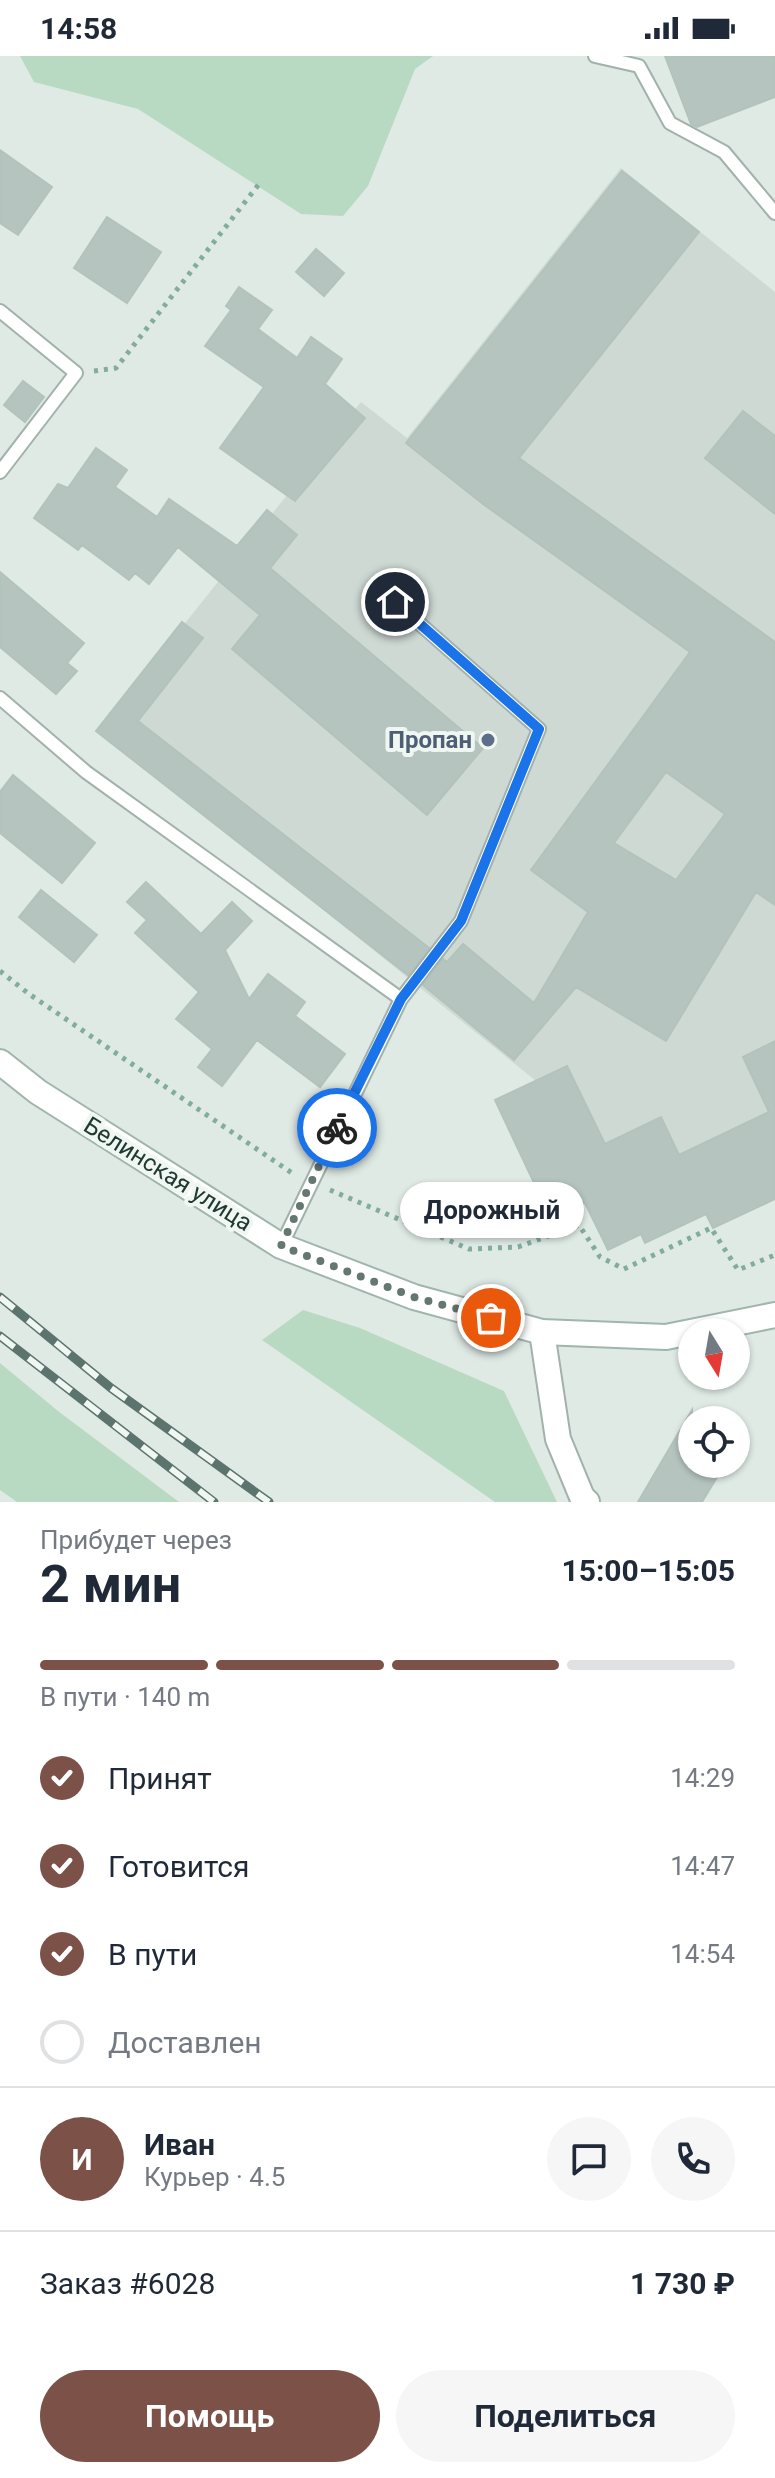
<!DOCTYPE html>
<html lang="ru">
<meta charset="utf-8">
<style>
:root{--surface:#fff;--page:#f6f6f7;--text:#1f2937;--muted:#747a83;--line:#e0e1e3;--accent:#7b5148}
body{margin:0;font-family:Roboto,sans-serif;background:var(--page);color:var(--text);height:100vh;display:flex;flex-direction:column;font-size:30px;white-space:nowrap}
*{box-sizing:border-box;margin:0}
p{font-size:26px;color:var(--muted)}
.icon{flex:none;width:44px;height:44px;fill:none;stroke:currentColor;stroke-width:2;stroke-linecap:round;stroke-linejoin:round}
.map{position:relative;height:1446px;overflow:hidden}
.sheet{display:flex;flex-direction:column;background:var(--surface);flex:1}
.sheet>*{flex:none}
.needle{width:52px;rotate:169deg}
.tools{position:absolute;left:678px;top:1262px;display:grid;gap:16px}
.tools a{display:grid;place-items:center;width:72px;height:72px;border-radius:50%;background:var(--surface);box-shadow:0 2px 6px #0004;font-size:40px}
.pin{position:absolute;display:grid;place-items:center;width:68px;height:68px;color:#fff;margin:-34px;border:4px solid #fff;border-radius:50%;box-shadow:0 2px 8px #0007}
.courier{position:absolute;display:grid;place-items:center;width:80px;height:80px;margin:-40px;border:6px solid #1a73e8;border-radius:50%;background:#fff;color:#222;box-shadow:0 2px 10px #0007}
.bubble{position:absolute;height:56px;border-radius:28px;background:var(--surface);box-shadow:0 2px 6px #0004;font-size:26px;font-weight:700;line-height:56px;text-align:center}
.headline em{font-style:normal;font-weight:700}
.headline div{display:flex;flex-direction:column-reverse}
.headline{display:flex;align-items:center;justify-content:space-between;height:136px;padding:0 40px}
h1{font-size:52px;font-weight:700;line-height:60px}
.bar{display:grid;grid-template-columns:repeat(4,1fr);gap:12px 8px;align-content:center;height:96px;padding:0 40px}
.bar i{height:10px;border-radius:6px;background:var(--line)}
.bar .active{background:var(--accent)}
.bar p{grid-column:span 4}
.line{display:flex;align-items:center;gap:20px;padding:0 40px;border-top:2px solid var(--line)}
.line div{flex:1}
.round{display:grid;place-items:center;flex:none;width:84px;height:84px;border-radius:42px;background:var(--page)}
ol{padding:0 40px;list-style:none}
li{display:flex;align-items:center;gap:24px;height:88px}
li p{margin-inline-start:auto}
li .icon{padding:8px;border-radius:50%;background:var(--accent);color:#fff;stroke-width:4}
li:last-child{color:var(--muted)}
li i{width:44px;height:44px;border:4px solid var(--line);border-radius:50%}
.primary-button{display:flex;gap:16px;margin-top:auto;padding:16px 40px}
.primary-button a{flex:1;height:92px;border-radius:48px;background:var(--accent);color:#fff;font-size:32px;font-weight:700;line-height:92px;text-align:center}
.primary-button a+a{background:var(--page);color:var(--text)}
.status{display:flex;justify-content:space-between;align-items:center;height:56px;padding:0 40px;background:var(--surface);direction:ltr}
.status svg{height:22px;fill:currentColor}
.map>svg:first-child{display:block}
</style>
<div class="status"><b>14:58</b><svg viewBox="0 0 49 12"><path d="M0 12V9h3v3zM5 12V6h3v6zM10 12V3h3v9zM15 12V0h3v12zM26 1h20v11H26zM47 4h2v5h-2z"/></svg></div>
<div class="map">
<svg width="775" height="1446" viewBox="0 0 775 1446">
<rect width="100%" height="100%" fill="#dfeae5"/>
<path fill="#ced9d4" d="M621,112L775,236V1087L606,1166L541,1029L100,674L361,346L407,382Z"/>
<path fill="#b9dac2" d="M20,0H433L415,13L368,130L343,160L301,158L138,53L34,26Z
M303,1254L360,1272L504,1335L557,1446H495L262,1284Z
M0,1307L58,1355L179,1446H17L0,1434Z"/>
<path fill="#b5c4be" stroke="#b2c3bc" stroke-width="2" fill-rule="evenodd" d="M665,0H775V41L697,71L691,68Z
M0,94L52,131L18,179L0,167Z
M622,115L699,176L519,402L775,586V849L756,836L666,985L576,931L514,1004L423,929L443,903L447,906L463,888L534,947L588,856L531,814L690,596L483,448L406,387ZM666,716L725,758L676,824L614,787Z
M107,161L161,196L127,247L74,212Z
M316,193L344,217L324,240L296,216Z
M239,231L272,254L258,273L297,302L311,281L342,303L325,328L365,362L295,445L220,392L264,331L205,290L231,254L226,250Z
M23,325L44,341L25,366L4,349Z
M743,355L775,380V458L705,402Z
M96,392L127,414L115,431L157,461L169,443L237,490L267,454L297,479L270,512L483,692L427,759L232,593L260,559L178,491L149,528L135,517L129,524L82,489L78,494L34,462L58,428L68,432Z
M0,516L84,587L67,607L77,615L56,638L0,591Z
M182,566L203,582L138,665L429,892L408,919L96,675Z
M13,719L95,787L62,827L0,777V736Z
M146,826L201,878L232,846L252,865L225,894L249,943L268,918L305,946L295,960L345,998L320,1031L257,984L222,1030L198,1011L212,993L176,963L199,936L135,877L147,864L127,846Z
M41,834L97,879L74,906L19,861Z
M775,985V1143L713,1172L706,1158L645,1187L641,1178L608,1194L585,1147L551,1163L495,1044L567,1010L605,1088L661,1061L679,1099L769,1056L743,1001Z
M692,1354V1408H725L702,1446H638Z"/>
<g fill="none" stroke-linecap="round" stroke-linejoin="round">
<g stroke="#a2b1ac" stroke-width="16">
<path id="service" d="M595,0L639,10L670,67L724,96L775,157
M0,255L76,317L0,416
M395,546L539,673L461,865L401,943
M0,642L86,716L401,943L281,1190"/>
</g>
<g stroke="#a2b1ac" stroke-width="28">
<path id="tertiary" d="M542,1276L558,1383L582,1441L587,1446"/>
</g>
<g stroke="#9fb5ad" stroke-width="28">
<path id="secondary" d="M0,1006L38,1036L281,1190L414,1241L542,1276L666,1281L775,1259"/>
</g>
<path stroke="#81ac9f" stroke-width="5" stroke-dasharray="4 6" stroke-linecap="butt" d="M94,315L116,312L259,128
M0,915L29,938L295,1119
M330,1134L469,1193L518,1191L579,1169L600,1201L624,1213L711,1172L738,1214L775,1199"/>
<use href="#service" stroke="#fff" stroke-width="12"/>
<use href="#tertiary" stroke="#fff" stroke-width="24"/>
<use href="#secondary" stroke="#fff" stroke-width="24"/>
<g stroke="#5b756e" stroke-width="9">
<path id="rail" d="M0,1241L111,1332L269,1446
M0,1280L214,1446"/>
</g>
<use href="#rail" stroke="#f0f7f3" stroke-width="6" stroke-dasharray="18" stroke-linecap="butt"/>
</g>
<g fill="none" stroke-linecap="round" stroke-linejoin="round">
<path stroke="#647771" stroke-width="8" stroke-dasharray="0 14.4" d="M337,1072L281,1190L414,1241L491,1262"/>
<path stroke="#1a73e8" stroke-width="10" d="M337,1072L401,943L461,865L539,673L395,546"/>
</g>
<circle fill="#5c6f8a" stroke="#f0f7f3" stroke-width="3" cx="488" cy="684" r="8"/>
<g text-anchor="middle" stroke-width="8" stroke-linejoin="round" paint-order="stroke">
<g font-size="24" font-weight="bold" fill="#4e5e75" stroke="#f0f7f3" text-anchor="end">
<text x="472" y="692">Пропан</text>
</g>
<g font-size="24" fill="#213933" stroke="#f0f7f3">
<text transform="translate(168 1118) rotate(32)" y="8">Белинская улица</text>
</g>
</g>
</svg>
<div class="tools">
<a><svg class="needle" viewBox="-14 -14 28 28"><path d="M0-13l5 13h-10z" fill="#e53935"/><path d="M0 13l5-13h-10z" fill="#747a83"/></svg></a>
<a><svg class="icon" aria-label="locate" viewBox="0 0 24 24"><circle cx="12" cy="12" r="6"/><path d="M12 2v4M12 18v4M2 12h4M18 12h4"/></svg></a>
</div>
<div class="pin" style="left:491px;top:1262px;background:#ea580c"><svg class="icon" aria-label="bag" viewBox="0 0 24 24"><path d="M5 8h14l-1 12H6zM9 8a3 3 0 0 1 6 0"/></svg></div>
<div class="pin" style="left:395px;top:546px;background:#1f2937"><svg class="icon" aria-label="home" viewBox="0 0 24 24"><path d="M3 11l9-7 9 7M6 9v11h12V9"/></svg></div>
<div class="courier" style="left:337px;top:1072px"><svg class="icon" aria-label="bike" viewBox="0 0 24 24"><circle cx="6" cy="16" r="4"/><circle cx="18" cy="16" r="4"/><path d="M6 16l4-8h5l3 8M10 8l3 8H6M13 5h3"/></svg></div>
<div class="bubble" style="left:400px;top:1126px;width:184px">Дорожный</div>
</div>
<section class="sheet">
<div class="headline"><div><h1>2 мин</h1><p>Прибудет через</p></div><em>15:00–15:05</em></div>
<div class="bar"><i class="active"></i><i class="active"></i><i class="active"></i><i></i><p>В пути · 140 m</p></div>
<ol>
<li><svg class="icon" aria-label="check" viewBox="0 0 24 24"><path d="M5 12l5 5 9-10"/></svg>Принят<p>14:29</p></li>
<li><svg class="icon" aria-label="check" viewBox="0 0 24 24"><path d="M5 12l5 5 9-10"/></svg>Готовится<p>14:47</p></li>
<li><svg class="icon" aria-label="check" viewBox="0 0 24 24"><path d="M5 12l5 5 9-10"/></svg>В пути<p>14:54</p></li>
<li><i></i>Доставлен</li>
</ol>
<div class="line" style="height:144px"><b class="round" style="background:var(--accent);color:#fff">И</b><div><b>Иван</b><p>Курьер · 4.5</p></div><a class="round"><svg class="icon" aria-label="chat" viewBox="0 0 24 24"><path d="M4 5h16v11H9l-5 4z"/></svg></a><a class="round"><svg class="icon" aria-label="phone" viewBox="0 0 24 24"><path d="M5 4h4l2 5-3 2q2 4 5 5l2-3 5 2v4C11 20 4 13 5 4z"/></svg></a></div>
<div class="line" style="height:104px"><div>Заказ #6028</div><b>1 730 ₽</b></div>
<div class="primary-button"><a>Помощь</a><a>Поделиться</a></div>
</section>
